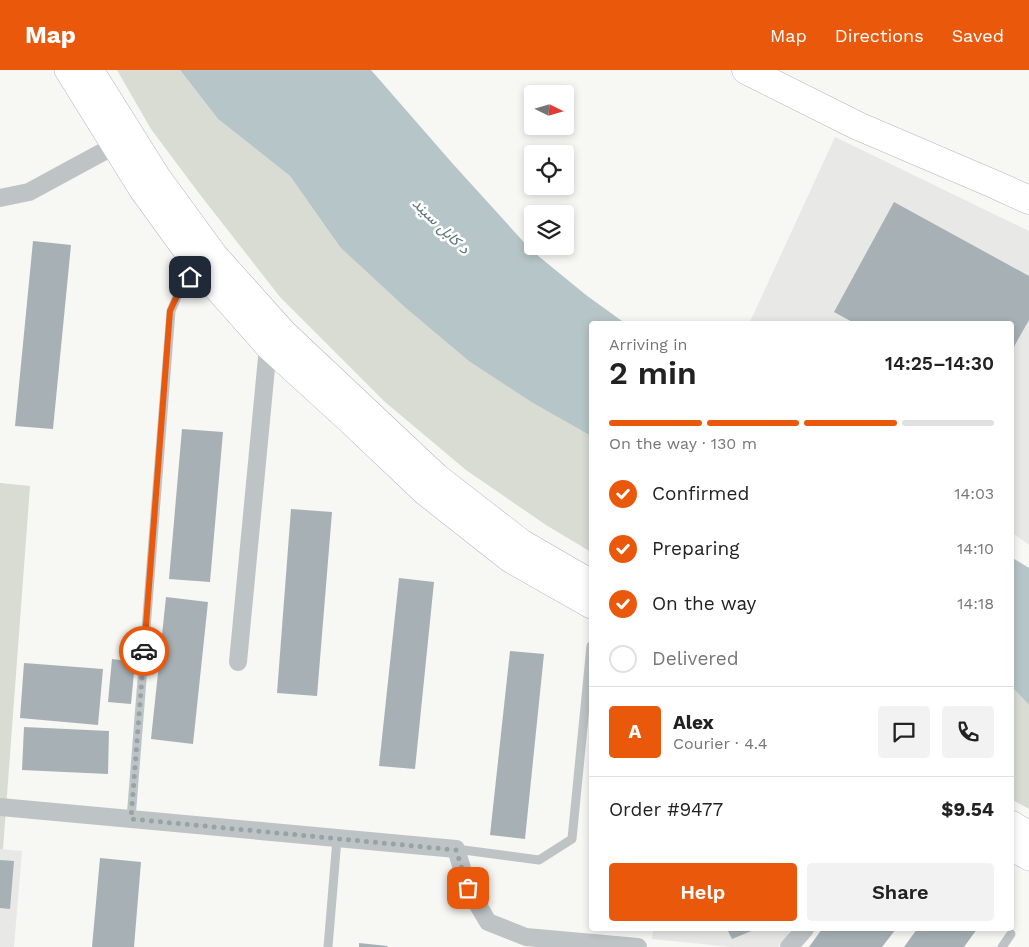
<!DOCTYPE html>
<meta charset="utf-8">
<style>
:root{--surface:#fff;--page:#f2f2f2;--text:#222;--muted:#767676;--line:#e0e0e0;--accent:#ea580c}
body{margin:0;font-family:"Work Sans",Vazirmatn,sans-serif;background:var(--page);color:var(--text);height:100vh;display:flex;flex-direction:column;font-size:19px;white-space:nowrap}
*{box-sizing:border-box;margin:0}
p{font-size:16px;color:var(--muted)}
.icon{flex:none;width:28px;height:28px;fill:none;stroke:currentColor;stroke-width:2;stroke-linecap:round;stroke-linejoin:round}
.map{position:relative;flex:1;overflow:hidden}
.panel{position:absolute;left:589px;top:251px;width:425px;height:610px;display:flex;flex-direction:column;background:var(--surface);border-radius:5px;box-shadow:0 2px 8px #0003}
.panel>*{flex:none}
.needle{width:32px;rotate:95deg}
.buttons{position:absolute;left:524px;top:15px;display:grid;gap:10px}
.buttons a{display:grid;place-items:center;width:50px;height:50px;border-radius:5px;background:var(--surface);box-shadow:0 2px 8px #0003;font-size:25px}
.pin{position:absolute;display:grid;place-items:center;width:42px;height:42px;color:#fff;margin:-21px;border-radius:10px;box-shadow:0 2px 8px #0006}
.courier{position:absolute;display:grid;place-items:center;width:50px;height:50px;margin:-25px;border:4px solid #ea580c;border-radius:50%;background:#fff;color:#222;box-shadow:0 1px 6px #0007}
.headline em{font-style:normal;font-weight:600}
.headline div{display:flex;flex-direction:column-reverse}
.headline{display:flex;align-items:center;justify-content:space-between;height:85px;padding:0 20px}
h1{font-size:32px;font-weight:600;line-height:38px}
.bar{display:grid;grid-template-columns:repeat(4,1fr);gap:8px 5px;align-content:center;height:60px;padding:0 20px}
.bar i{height:6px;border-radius:4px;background:var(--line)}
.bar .current{background:var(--accent)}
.bar p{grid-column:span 4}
.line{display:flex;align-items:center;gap:12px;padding:0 20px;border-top:1px solid var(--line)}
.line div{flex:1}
.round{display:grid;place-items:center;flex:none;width:52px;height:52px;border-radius:5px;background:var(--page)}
ol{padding:0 20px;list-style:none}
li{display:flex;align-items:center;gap:15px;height:55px}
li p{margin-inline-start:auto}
li .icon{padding:5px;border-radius:50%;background:var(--accent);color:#fff;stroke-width:4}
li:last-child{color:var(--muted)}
li i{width:28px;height:28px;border:2px solid var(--line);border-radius:50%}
.cta{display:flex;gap:10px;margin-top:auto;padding:10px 20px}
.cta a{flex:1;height:58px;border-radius:5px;background:var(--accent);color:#fff;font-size:20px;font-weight:600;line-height:58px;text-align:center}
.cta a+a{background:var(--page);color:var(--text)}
header{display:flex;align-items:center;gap:30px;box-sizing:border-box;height:70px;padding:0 25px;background:var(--accent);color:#fff}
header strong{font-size:24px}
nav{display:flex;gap:28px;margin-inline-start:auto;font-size:18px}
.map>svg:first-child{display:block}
</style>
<header>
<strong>Map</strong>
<nav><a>Map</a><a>Directions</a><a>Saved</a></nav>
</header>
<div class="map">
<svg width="1029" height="877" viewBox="0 0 1029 877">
<rect width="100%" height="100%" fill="#f7f7f4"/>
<path fill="#e8e8e7" d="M835,67L1029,161V475L1011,462V254H749Z
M0,779L22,781L14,877H0Z
M653,859H792L778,877H732L652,869Z"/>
<path fill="#d8dcd3" d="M117,0H180L218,49L290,106L340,177L533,333L591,366V482L546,455L466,400L385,332L280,227L198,122L151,59Z
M0,413L30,416L3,779H0Z
M1011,616L1029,635V739L1011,729Z"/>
<path fill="#b6c5c7" d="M180,0H371L453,94L531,180L586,225L626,254H591V366L533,333L469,291L406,238L340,177L290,106L218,49Z
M1011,487L1029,498V635L1011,616Z"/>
<path fill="#a7b1b5" d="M894,132L1029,206V250L1011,282V254H856L834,242Z
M33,171L71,175L53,359L15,356Z
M182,359L223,362L210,512L169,509Z
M291,439L332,442L317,626L277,623Z
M399,508L434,512L415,699L379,696Z
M166,527L208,532L193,674L151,669Z
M510,581L544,584L525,769L490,765Z
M112,589L135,592L131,634L108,632Z
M24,593L103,599L98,655L20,648Z
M24,657L109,661L108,704L22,700Z
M100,788L141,792L134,877H92Z
M0,790L14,791L10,839L0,838Z
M727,859H756L732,869Z
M822,859H896L882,877H809Z
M917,859H977L964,877H904Z
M359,873L388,876L387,877H359Z"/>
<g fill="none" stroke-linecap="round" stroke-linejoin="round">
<g stroke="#b1b8bb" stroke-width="26">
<path id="secondary" d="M67,0L141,119L199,199L268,277L348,350L425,423L510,490L591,536
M91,0L158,107L215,185L284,262L438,407L522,472L591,512
M1011,753L1029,764
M1011,778L1029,788"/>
</g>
<g stroke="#b2b8bb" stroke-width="29">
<path id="primary" d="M746,0L858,56L996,115L1029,130"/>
</g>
<path stroke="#bec4c6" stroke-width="9" d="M131,749L171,241L182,215L197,200
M456,779L539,790L572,769L591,576
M328,877L337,769
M1002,877L1011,864"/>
<path stroke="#bec4c6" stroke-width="18" d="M0,128L29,122L123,71
M238,592L268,277
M0,737L456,779L468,818L488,852L526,867L638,877
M789,877L805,859"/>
<use href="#secondary" stroke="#fff" stroke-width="25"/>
<use href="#primary" stroke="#fff" stroke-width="28"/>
</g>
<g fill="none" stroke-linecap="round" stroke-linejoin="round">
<path stroke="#97a3a7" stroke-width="5" stroke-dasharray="0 9" d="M144,581L131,749L456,780L468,818"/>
<path stroke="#ea580c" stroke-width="6" d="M144,581L170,241L182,215L190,207"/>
</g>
<g text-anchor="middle" stroke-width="5" stroke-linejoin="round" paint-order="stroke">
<g font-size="15" font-style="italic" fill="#5e7679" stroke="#fff">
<text transform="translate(441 156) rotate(44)" y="5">د کابل سيند</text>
</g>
</g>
</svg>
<div class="buttons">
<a><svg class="needle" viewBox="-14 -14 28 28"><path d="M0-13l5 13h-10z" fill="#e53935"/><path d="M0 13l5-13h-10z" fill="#767676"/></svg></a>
<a><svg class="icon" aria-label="locate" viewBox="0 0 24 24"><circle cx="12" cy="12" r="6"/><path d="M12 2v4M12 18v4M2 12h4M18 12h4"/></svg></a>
<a><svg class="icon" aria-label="layers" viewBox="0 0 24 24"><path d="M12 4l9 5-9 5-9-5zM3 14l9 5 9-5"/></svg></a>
</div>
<div class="pin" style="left:468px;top:818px;background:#ea580c"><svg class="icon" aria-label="bag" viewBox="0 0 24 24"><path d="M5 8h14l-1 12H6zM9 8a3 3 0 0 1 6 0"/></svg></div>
<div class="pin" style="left:190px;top:207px;background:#1f2937"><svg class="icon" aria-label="home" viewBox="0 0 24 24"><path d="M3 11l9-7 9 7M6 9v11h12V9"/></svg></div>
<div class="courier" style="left:144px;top:581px"><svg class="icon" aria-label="car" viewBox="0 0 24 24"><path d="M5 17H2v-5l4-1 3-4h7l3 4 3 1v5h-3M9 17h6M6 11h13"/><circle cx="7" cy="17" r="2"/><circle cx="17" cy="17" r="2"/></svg></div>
<section class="panel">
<div class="headline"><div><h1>2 min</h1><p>Arriving in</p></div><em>14:25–14:30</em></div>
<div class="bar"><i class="current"></i><i class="current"></i><i class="current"></i><i></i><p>On the way · 130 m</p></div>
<ol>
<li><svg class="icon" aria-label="check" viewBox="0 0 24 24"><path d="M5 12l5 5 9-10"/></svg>Confirmed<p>14:03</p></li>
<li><svg class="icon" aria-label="check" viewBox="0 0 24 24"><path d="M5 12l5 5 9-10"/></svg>Preparing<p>14:10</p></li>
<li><svg class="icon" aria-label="check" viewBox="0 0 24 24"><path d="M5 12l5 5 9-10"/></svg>On the way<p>14:18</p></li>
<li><i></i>Delivered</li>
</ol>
<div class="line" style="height:90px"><b class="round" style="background:var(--accent);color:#fff">A</b><div><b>Alex</b><p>Courier · 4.4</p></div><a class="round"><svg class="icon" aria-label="chat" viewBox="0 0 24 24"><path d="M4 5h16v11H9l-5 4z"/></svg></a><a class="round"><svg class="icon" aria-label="phone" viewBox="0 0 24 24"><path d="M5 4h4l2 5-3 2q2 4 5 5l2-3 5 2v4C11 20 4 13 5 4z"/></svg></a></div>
<div class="line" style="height:65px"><div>Order #9477</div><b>$9.54</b></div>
<div class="cta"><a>Help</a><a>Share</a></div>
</section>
</div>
